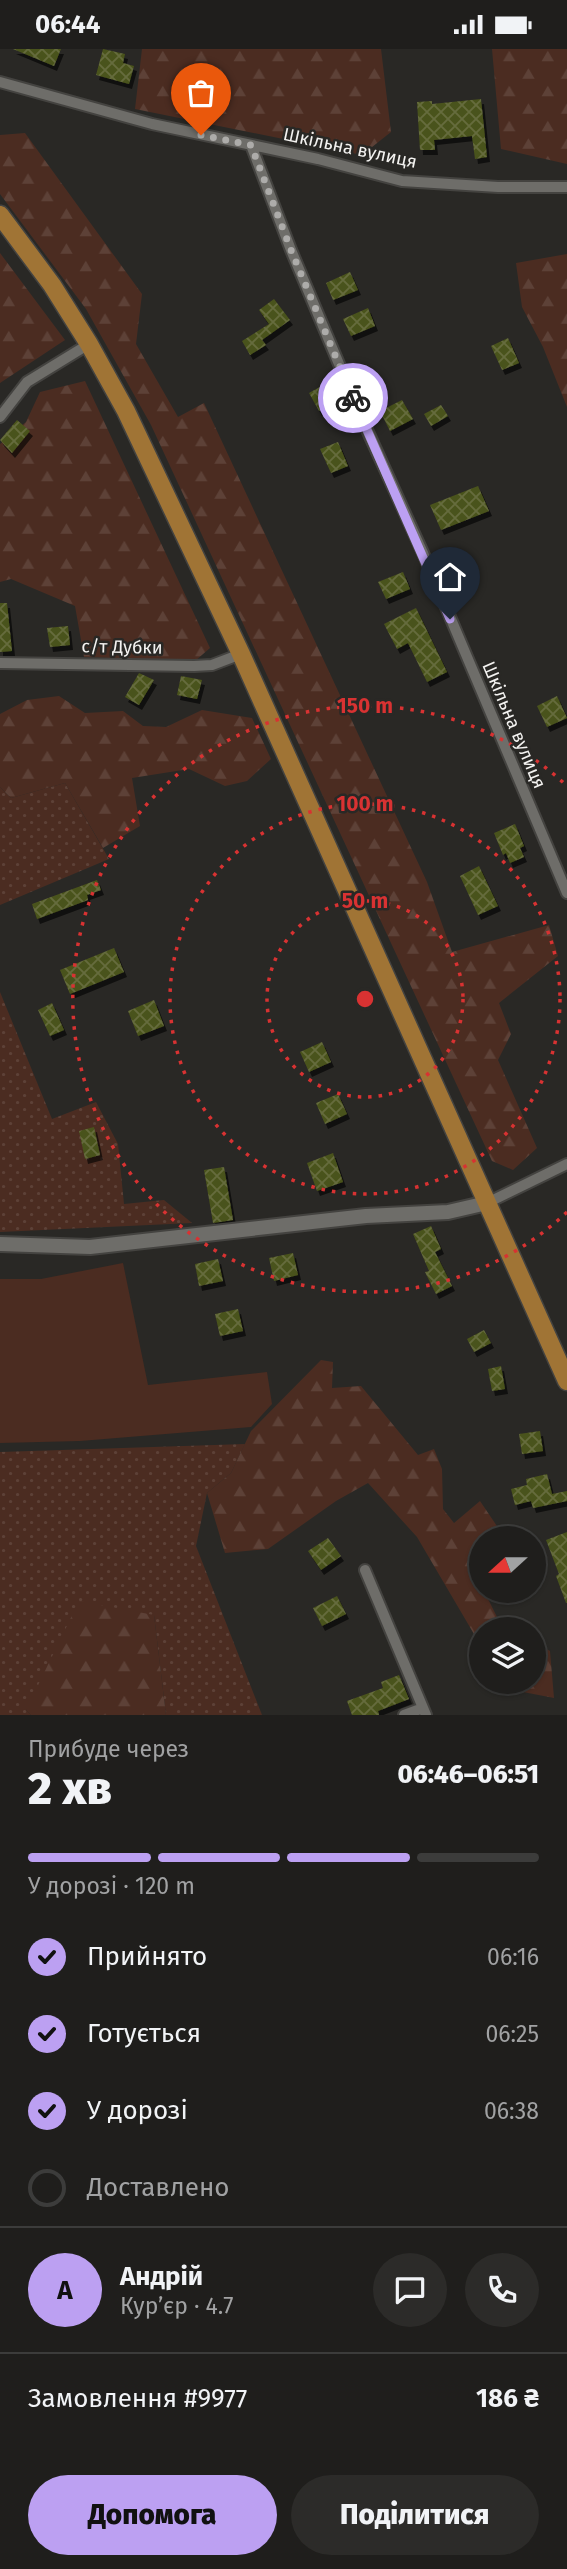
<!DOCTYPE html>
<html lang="uk">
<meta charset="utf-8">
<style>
:root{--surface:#1f1e1c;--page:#2c2b29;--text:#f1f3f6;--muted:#a1a2a3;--line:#3c3c3b;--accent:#bca0f2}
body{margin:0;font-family:"Fira Sans",sans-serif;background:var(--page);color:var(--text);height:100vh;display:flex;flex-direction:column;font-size:26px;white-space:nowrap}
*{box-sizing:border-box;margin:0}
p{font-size:23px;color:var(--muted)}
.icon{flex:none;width:38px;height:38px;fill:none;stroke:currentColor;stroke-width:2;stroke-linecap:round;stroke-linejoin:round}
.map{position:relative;height:1666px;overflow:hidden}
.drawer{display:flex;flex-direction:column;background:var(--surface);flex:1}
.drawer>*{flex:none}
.needle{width:46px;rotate:249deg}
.controls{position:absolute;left:469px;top:1477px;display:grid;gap:14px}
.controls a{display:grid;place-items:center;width:77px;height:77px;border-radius:50%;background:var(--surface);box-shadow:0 2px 5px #0004,0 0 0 2px var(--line);font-size:35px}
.pin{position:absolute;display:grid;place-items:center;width:60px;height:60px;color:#fff;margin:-72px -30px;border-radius:50% 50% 50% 0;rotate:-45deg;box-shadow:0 0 7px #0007}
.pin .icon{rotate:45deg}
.courier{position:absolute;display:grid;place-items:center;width:70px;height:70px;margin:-35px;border:5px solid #bca0f2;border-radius:50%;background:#fff;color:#222;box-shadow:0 2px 9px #0007}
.headline em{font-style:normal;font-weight:800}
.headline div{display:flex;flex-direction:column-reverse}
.headline{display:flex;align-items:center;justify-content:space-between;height:119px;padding:0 28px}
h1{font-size:46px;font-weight:800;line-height:52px}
.bar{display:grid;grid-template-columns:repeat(4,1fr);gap:10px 7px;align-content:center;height:84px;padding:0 28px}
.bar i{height:9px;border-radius:5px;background:var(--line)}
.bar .on{background:var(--accent)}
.bar p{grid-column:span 4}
.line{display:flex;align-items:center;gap:18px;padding:0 28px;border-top:2px solid var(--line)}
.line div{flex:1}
.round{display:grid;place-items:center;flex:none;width:74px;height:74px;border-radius:37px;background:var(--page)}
ol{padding:0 28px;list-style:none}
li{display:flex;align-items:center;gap:21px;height:77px}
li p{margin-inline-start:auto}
li .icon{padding:7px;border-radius:50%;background:var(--accent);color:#111;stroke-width:4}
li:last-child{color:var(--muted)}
li i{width:38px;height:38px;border:4px solid var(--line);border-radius:50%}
.primary-button{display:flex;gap:14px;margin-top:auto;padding:14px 28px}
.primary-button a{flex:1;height:80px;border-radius:42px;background:var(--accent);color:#111;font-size:28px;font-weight:800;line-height:80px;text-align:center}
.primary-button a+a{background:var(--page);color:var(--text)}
.status{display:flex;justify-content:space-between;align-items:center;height:49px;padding:0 35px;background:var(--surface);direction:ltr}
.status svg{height:19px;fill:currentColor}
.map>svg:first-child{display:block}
</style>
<div class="status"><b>06:44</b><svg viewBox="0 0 49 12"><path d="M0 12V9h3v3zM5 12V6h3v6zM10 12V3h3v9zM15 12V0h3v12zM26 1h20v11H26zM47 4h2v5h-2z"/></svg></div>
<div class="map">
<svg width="567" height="1666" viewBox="0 0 567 1666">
<defs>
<pattern id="grass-dots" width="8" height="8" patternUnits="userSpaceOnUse" patternTransform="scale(1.75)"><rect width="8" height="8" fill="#4b2c21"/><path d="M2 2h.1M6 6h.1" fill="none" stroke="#5d4137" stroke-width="1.8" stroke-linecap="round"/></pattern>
<pattern id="forest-firs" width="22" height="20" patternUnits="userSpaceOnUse" patternTransform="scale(1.75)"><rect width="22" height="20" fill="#4b2c21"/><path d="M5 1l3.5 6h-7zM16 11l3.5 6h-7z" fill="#5d4137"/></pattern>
<pattern id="building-cross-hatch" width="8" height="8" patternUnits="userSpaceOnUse" patternTransform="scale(1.75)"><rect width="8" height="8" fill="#4a531b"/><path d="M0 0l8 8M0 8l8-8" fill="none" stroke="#656c3d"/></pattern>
<filter id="shadow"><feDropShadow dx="3" dy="5" stdDeviation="0" flood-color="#0009"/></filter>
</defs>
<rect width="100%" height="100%" fill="#292825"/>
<path fill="url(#grass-dots)" d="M65,734L109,810L0,856V738L11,749Z
M0,943L52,1070L96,1053L118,1095L124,1155L164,1151L192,1174L0,1183Z
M245,1395L231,1424L207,1444L196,1497L262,1666H166L154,1566L26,1661L31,1666H0V1403Z"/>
<path fill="url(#forest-firs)" d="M142,0H381L391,83L362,106L135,60Z
M492,0H567V115L501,100Z
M25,84L142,245L136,295L178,368L204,354L427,833L452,903L549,876L558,907L499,954L511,985L498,1011L537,1099L513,1121L492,1112L151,376L86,260L0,145V86Z
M0,204L65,291L0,334Z
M567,205V358L543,298L522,258L516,214Z
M85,332L210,599L195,612L84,608L75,557L11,530L0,533V395L26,373L40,343Z
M59,647L85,664L123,662L143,677L166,678L202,661L252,669L271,710L247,732L225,737L189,720L132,729L140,777L103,799L65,734L11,749L0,738V665L27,651Z
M321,1311L333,1313L332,1339L361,1337L418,1406L434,1400L442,1420L443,1460L454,1474L480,1452L505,1489H481V1526L478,1529L481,1542H484L500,1574L511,1580H481V1597L417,1488L368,1434L336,1452L268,1500L225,1504L207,1444L231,1424L251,1382Z
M79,1552L154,1566L166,1666H31L26,1661Z
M534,1593L550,1602L554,1649L518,1642L511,1633H534Z"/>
<path fill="#4b2c21" d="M123,1214L148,1336L267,1323L272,1355L251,1378L80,1392L0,1394V1230H41Z"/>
<path fill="url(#building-cross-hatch)" filter="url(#shadow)" d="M13,0H61L54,17Z
M103,0L125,5L123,14L134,17L129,35L96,26Z
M481,50L487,108L475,110L472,87L434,91L435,101H420L417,53L432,52V55Z
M350,223L358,241L333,251L326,234Z
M274,250L290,271L262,291L266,296L250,306L242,292L269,275L259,261Z
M368,259L375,277L351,287L343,270Z
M508,289L519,314L502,321L491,297Z
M325,335L335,353L319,362L309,344Z
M402,351L413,370L390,382L380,362Z
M441,356L448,367L431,377L424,365Z
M17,371L30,382L12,404L0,391Z
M338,393L348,417L331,424L320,400Z
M478,437L489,462L441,481L430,456Z
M403,523L410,540L386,550L378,533Z
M0,554H7L12,602L0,603Z
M416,559L447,623L427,633L408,594L397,600L384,575Z
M68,577L70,596L50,598L47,579Z
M139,624L154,631L139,656L125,648Z
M181,627L202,631L197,650L177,646Z
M557,647L567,669L547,678L537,657Z
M515,775L524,797L520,799L524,808L510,814L506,804L503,806L494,784Z
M479,817L498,857L478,866L460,827Z
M97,831L101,841L87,846L88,851L37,870L32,855Z
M114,899L124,923L70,945L60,921Z
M154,951L164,977L138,987L128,962Z
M52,954L64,981L50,987L38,961Z
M322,993L331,1013L309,1023L300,1003Z
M338,1045L347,1065L325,1075L316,1054Z
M94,1078L100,1106L85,1110L79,1082Z
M333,1104L343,1133L317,1142L307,1114Z
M224,1118L233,1171L213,1174L204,1121Z
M431,1177L441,1200L435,1203L452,1237L436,1245L425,1223L429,1222L413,1185Z
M293,1204L298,1226L274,1232L269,1209Z
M218,1210L223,1232L199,1237L195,1215Z
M238,1260L243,1282L220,1287L215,1265Z
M484,1281L491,1294L474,1303L467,1290Z
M501,1317L505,1340L492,1342L488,1320Z
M540,1382L543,1402L522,1405L519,1385Z
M547,1425L552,1445L567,1442V1452L533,1459L531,1452L515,1456L511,1440L527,1436L526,1430Z
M567,1483V1554H566L556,1527L559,1525L546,1491Z
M328,1489L341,1507L321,1521L308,1502Z
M337,1547L346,1565L322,1577L313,1559Z
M399,1626L409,1650L378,1662L379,1666H352L347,1652L383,1639L381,1633Z"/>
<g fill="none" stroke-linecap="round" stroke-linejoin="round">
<g stroke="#444340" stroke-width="14">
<path id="minor" d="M0,33L152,75L318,110L402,132L498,138H567
M251,96L291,201L363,372L423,504L567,844
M0,368L27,333L89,295
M0,614L194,617L212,616L241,605
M487,1154L567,1115
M365,1521L426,1666
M404,1666L423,1659"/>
</g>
<g stroke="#444340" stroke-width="18">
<path id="tertiary" d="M0,1195L90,1198L366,1167L448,1163L487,1154"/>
</g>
<g stroke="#444340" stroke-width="21">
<path id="primary" d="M0,166L52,236L89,295L126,362L241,605L567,1332"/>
</g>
<use href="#minor" stroke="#6e6d69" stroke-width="10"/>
<use href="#tertiary" stroke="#6e6d69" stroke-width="14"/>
<use href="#primary" stroke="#a07435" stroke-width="18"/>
</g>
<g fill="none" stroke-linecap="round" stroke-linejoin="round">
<path stroke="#adacaa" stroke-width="7" stroke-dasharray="0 12.6" d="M201,86L251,96L291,201L353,349"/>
<path stroke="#bca0f2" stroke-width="9" d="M353,349L450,570"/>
</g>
<g fill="none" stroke="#d83232" stroke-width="3.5" stroke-dasharray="3.5 7">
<circle cx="365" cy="950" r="98"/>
<circle cx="365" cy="950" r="195"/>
<path d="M567 1163A293 293 0 1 1 567 737"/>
</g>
<g text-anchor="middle" stroke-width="5" stroke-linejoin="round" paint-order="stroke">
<g font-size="18" fill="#f4f3f1" stroke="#292825">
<text transform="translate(350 99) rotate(12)" y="6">Шкільна вулиця</text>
<text transform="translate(122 598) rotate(1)" y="6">с/т Дубки</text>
<text transform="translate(514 676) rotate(67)" y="6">Шкільна вулиця</text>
</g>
</g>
<circle cx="365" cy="950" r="10" fill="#d83232" stroke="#292825" stroke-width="3.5"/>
<g font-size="21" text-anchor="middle" font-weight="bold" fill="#d83232" stroke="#292825" stroke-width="5" stroke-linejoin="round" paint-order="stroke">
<text x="365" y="664">150 m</text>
<text x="365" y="762">100 m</text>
<text x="365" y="859">50 m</text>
</g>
</svg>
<div class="controls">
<a><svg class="needle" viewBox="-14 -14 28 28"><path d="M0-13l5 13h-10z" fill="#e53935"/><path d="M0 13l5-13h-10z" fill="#a1a2a3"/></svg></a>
<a><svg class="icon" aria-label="layers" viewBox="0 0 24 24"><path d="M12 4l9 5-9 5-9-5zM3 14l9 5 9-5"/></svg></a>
</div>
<div class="pin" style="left:201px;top:86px;background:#ea580c"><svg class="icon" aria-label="bag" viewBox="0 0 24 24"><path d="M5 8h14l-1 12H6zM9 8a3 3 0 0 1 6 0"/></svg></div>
<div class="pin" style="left:450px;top:570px;background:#1f2937"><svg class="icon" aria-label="home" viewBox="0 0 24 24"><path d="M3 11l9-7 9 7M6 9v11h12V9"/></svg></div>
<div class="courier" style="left:353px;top:349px"><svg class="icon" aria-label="bike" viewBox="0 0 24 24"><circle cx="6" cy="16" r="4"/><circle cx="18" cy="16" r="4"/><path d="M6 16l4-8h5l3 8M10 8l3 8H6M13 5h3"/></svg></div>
</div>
<section class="drawer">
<div class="headline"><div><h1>2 хв</h1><p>Прибуде через</p></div><em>06:46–06:51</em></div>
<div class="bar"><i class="on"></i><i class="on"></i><i class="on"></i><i></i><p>У дорозі · 120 m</p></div>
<ol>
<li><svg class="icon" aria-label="check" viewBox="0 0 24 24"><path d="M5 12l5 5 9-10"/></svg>Прийнято<p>06:16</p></li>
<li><svg class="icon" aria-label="check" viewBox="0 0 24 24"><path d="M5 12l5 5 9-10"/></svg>Готується<p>06:25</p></li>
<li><svg class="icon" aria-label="check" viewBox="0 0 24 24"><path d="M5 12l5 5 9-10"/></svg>У дорозі<p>06:38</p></li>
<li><i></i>Доставлено</li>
</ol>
<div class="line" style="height:126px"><b class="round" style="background:var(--accent);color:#111">А</b><div><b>Андрій</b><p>Кур’єр · 4.7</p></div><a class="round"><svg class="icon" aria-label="chat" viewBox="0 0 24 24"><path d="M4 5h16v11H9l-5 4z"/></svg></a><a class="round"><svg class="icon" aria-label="phone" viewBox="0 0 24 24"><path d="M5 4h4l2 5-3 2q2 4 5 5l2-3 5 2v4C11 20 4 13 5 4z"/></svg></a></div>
<div class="line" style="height:91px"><div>Замовлення #9977</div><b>186 ₴</b></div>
<div class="primary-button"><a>Допомога</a><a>Поділитися</a></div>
</section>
